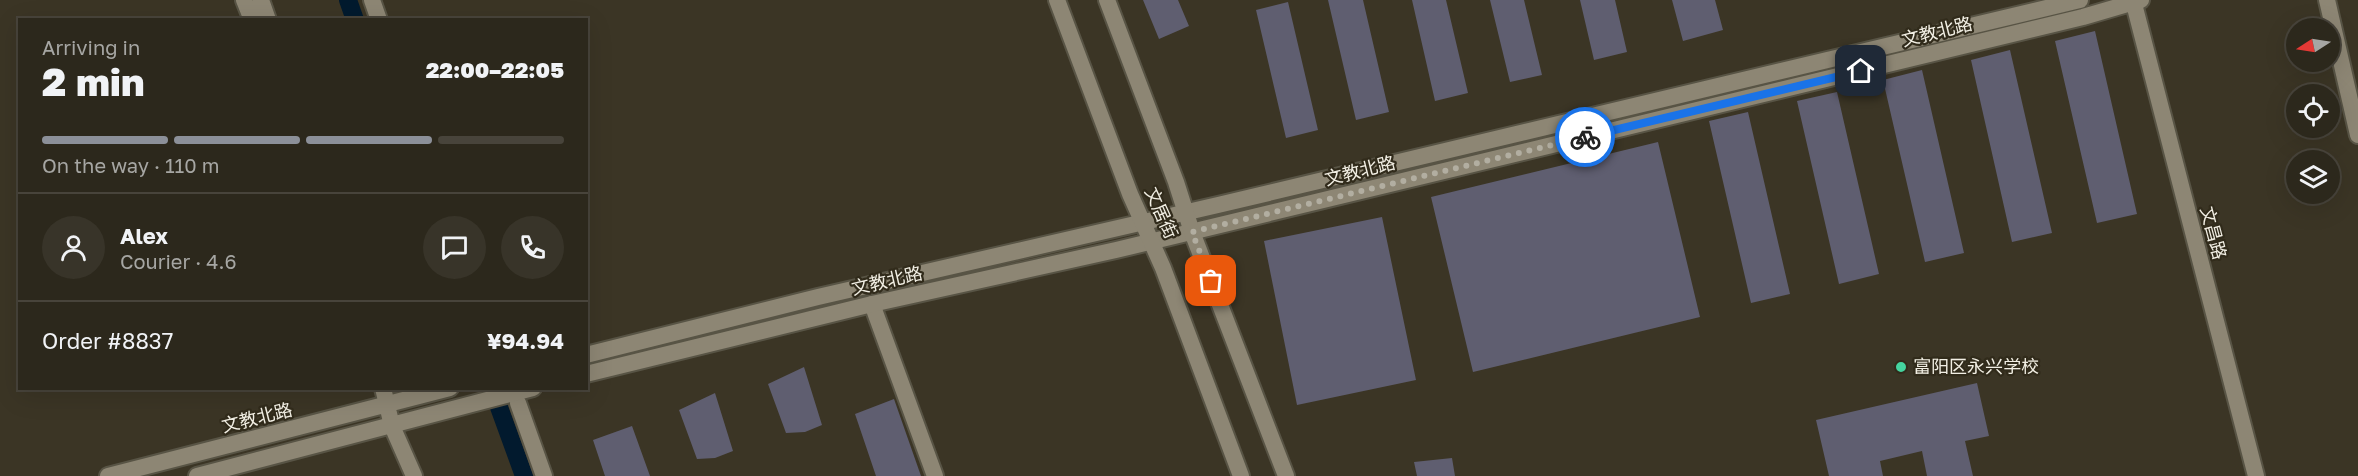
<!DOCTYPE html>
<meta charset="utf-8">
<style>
:root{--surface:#2c281c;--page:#383429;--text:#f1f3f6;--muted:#a6a6a3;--line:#48443b;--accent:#8c9099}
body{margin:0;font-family:"Golos Text","Noto Sans SC",sans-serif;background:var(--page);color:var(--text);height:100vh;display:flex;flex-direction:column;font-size:22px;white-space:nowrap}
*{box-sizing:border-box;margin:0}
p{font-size:20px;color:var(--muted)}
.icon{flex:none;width:33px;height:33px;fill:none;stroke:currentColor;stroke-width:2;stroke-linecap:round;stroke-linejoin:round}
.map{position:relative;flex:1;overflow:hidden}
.sheet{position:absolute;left:18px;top:18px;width:570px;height:372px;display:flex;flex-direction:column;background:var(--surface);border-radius:0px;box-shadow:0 6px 24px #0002,0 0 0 2px var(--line)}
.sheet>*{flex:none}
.needle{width:39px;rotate:258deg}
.buttons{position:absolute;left:2286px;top:18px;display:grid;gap:12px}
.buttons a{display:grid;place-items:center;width:54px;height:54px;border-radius:50%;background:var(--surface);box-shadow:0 6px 24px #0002,0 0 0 2px var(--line);font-size:30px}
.pin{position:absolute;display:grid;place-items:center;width:51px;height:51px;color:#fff;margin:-26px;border-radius:12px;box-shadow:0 3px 9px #0006}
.courier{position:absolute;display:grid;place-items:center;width:60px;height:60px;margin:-30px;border:4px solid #1a73e8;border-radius:50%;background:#fff;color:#222;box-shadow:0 2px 8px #0007}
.headline em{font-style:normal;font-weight:800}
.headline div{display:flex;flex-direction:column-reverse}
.headline{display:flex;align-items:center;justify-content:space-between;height:102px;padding:0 24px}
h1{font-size:39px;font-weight:800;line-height:45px}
.bar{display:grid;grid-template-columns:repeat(4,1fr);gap:9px 6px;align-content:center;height:72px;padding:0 24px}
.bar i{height:8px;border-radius:4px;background:var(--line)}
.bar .active{background:var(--accent)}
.bar p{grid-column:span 4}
.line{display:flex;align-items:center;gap:15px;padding:0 24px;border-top:2px solid var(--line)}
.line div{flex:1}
.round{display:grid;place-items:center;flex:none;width:63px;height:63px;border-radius:32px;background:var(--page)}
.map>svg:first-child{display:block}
</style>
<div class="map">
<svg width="2358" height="476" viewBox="0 0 2358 476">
<rect width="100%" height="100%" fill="#3b3525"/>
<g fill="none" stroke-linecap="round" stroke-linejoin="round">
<path stroke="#021a2e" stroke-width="18" d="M348,0L355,20
M492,388L524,476"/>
</g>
<path fill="#5f5e70" d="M1143,0H1178L1189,26L1159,39Z
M1328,0H1363L1389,112L1356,120Z
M1412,0H1446L1468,93L1435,101Z
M1490,0H1524L1542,75L1510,82Z
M1580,0H1615L1627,52L1594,60Z
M1672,0H1715L1723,30L1683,41Z
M1288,2L1318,130L1286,138L1256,10Z
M2095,31L2137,214L2097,223L2055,41Z
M2010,50L2052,233L2012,242L1971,60Z
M1922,70L1964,253L1925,262L1883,80Z
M1837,92L1879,274L1839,284L1797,101Z
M1748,112L1790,294L1751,303L1709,121Z
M1658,142L1700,317L1473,372L1431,197Z
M1382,217L1416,380L1297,405L1264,241Z
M804,367L822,425L805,432L786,433L768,384Z
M1977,383L1989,436L1965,441L1973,476H1927L1922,451L1880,461L1883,476H1829L1816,420Z
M715,393L733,451L715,458L697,459L679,410Z
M894,399L921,476H876L855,414Z
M632,426L650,476H605L593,440Z
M1452,458L1455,476H1417L1414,462Z"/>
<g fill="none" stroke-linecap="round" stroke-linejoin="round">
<g stroke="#585445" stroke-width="20">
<path id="minor" d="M372,0L379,20
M2327,0L2358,135
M872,304L935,476
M518,403L544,476"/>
</g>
<g stroke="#585445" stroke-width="20">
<path id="tertiary" d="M244,0L252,20
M261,0L268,20
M2133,0L2256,476
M586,355L818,297L1218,205L2080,0
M586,374L872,304L1116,250L2083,17L2141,0
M383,388L392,426L414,476
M108,476L450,388
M197,476L533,388"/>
</g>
<g stroke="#585445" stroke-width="20">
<path id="secondary" d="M1057,0L1130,194L1163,268L1241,476
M1107,0L1176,182L1192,232L1286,476"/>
</g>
<use href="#minor" stroke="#8d8674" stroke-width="16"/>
<use href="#tertiary" stroke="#8d8674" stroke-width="16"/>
<use href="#secondary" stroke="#8d8674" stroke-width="16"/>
</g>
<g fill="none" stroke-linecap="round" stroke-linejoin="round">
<path stroke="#b2aea1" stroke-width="6" stroke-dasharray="0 10.8" d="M1211,281L1192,232L1585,137"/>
<path stroke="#1a73e8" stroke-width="8" d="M1585,137L1861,71"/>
</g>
<circle fill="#45d49f" stroke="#312b1b" stroke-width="2" cx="1901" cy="367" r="6"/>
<g text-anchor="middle" stroke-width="4.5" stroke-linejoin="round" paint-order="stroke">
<g font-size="18" fill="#f2efe4" stroke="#312b1b">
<text transform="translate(1937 32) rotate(-14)" y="6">文教北路</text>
<text transform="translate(1360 171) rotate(-14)" y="6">文教北路</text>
<text transform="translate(1161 213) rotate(66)" y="6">文居街</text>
<text transform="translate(2213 233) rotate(75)" y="6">文昌路</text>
<text transform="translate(887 281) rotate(-13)" y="6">文教北路</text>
<text transform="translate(257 418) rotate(-14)" y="6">文教北路</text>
</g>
<g font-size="18" fill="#f2efe4" stroke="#312b1b" text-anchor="start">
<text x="1913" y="373">富阳区永兴学校</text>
</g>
</g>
</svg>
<div class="buttons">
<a><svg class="needle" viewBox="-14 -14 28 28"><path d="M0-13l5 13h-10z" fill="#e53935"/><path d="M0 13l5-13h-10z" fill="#a6a6a3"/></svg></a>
<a><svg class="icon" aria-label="locate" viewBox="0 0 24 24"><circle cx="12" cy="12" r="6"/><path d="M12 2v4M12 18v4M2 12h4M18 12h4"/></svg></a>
<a><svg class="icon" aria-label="layers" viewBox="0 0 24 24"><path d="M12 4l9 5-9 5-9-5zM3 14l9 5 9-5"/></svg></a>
</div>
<div class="pin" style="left:1211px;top:281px;background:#ea580c"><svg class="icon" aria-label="bag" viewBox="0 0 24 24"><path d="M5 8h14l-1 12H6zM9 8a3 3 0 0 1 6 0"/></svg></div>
<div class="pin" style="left:1861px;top:71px;background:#1f2937"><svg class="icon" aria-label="home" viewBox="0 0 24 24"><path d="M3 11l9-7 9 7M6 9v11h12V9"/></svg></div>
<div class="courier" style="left:1585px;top:137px"><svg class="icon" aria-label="bike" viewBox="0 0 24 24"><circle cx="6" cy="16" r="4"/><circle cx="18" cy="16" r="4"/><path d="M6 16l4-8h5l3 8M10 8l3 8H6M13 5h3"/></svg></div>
<section class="sheet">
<div class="headline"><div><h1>2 min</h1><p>Arriving in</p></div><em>22:00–22:05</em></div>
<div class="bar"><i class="active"></i><i class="active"></i><i class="active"></i><i></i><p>On the way · 110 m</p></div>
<div class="line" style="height:108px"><a class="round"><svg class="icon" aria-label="person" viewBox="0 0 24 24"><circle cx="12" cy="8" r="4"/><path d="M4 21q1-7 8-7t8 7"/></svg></a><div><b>Alex</b><p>Courier · 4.6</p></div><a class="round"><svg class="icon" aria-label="chat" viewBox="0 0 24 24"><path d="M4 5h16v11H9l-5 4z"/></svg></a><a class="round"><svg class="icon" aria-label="phone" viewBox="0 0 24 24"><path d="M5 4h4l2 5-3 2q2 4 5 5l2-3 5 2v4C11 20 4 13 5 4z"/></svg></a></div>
<div class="line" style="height:78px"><div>Order #8837</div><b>¥94.94</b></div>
</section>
</div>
